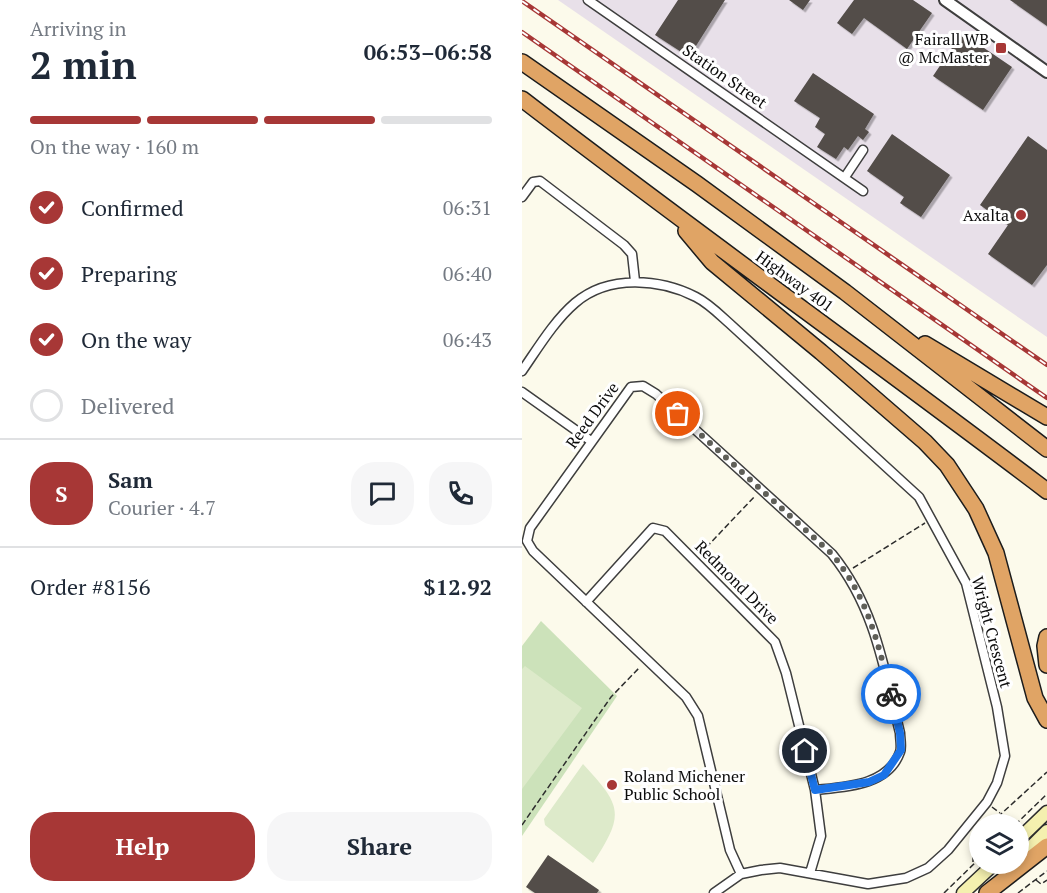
<!DOCTYPE html>
<meta charset="utf-8">
<style>
:root{--surface:#fff;--page:#f6f6f7;--text:#1f2937;--muted:#747a83;--line:#e0e1e3;--accent:#a73736}
body{margin:0;font-family:"PT Serif",serif;background:var(--page);color:var(--text);height:100vh;display:flex;flex-direction:column;font-size:22px;white-space:nowrap}
*{box-sizing:border-box;margin:0}
p{font-size:20px;color:var(--muted)}
.icon{flex:none;width:33px;height:33px;fill:none;stroke:currentColor;stroke-width:2;stroke-linecap:round;stroke-linejoin:round}
.map{position:relative;flex:1;overflow:hidden}
.panel{display:flex;flex-direction:column;background:var(--surface);width:522px}
.panel>*{flex:none}
.buttons{position:absolute;left:447px;top:814px;display:grid;gap:12px}
.buttons a{display:grid;place-items:center;width:60px;height:60px;border-radius:50%;background:var(--surface);box-shadow:0 3px 9px #0003;font-size:30px}
.pin{position:absolute;display:grid;place-items:center;width:51px;height:51px;color:#fff;margin:-26px;border:3px solid #fff;border-radius:50%;box-shadow:0 2px 6px #0007}
.courier{position:absolute;display:grid;place-items:center;width:60px;height:60px;margin:-30px;border:4px solid #1a73e8;border-radius:50%;background:#fff;color:#222;box-shadow:0 2px 8px #0007}
.head em{font-style:normal;font-weight:800}
.head div{display:flex;flex-direction:column-reverse}
.head{display:flex;align-items:center;justify-content:space-between;height:102px;padding:0 30px}
h1{font-size:39px;font-weight:800;line-height:45px}
.bar{display:grid;grid-template-columns:repeat(4,1fr);gap:9px 6px;align-content:center;height:72px;padding:0 30px}
.bar i{height:8px;border-radius:4px;background:var(--line)}
.bar .on{background:var(--accent)}
.bar p{grid-column:span 4}
.line{display:flex;align-items:center;gap:15px;padding:0 30px;border-top:2px solid var(--line)}
.line div{flex:1}
.round{display:grid;place-items:center;flex:none;width:63px;height:63px;border-radius:24px;background:var(--page)}
ol{padding:0 30px;list-style:none}
li{display:flex;align-items:center;gap:18px;height:66px}
li p{margin-inline-start:auto}
li .icon{padding:6px;border-radius:50%;background:var(--accent);color:#fff;stroke-width:4}
li:last-child{color:var(--muted)}
li i{width:33px;height:33px;border:3px solid var(--line);border-radius:50%}
.button{display:flex;gap:12px;margin-top:auto;padding:12px 30px}
.button a{flex:1;height:69px;border-radius:24px;background:var(--accent);color:#fff;font-size:24px;font-weight:800;line-height:69px;text-align:center}
.button a+a{background:var(--page);color:var(--text)}
main{display:flex;flex:1;min-height:0}
.map>svg:first-child{display:block}
</style>
<main>
<section class="panel">
<div class="head"><div><h1>2 min</h1><p>Arriving in</p></div><em>06:53–06:58</em></div>
<div class="bar"><i class="on"></i><i class="on"></i><i class="on"></i><i></i><p>On the way · 160 m</p></div>
<ol>
<li><svg class="icon" aria-label="check" viewBox="0 0 24 24"><path d="M5 12l5 5 9-10"/></svg>Confirmed<p>06:31</p></li>
<li><svg class="icon" aria-label="check" viewBox="0 0 24 24"><path d="M5 12l5 5 9-10"/></svg>Preparing<p>06:40</p></li>
<li><svg class="icon" aria-label="check" viewBox="0 0 24 24"><path d="M5 12l5 5 9-10"/></svg>On the way<p>06:43</p></li>
<li><i></i>Delivered</li>
</ol>
<div class="line" style="height:108px"><b class="round" style="background:var(--accent);color:#fff">S</b><div><b>Sam</b><p>Courier · 4.7</p></div><a class="round"><svg class="icon" aria-label="chat" viewBox="0 0 24 24"><path d="M4 5h16v11H9l-5 4z"/></svg></a><a class="round"><svg class="icon" aria-label="phone" viewBox="0 0 24 24"><path d="M5 4h4l2 5-3 2q2 4 5 5l2-3 5 2v4C11 20 4 13 5 4z"/></svg></a></div>
<div class="line" style="height:78px"><div>Order #8156</div><b>$12.92</b></div>
<div class="button"><a>Help</a><a>Share</a></div>
</section>
<div class="map">
<svg width="525" height="893" viewBox="0 0 525 893">
<defs>
<filter id="shadow"><feDropShadow dx="2.5" dy="2.5" stdDeviation="0" flood-color="#0004"/></filter>
</defs>
<rect width="100%" height="100%" fill="#fcfaeb"/>
<path fill="#e8e0e9" d="M36,0H525V337Z"/>
<path fill="#cce2ba" d="M19,621L95,696L0,836V646Z"/>
<path fill="#ddeaca" d="M3,666L60,708L0,789V669Z
M61,764C100,806 103,814 71,863L23,825L22,819Z"/>
<path fill="#524d49" filter="url(#shadow)" d="M156,0H203L167,57L133,35Z
M267,0H288L281,10Z
M332,0H391L410,13L385,49L342,18L330,34L315,23Z
M488,0H525V26Z
M440,33L490,67L461,110L411,76Z
M291,73L352,114L343,129L347,132L341,140L336,136L326,150L322,147L314,159L295,147L303,134L293,127L298,118L272,101Z
M370,134L428,175L399,217L378,203L382,197L345,171Z
M506,136L525,150V265L510,285L466,254L486,225L458,205Z
M26,855L77,890L75,893H13L4,887Z"/>
<g fill="none" stroke-linecap="round" stroke-linejoin="round">
<g stroke="#3e3e3e" stroke-width="11">
<path id="minor" d="M66,0L341,191
M323,177L341,150
M0,197L11,182L18,181L102,245L110,254L113,281
M0,371C16,348 32,321 53,303C87,274 138,279 174,297C186,303 197,314 207,323L397,497L444,583L475,707L483,756L475,783L465,802L426,850L406,868L384,878L346,884L258,868L239,870L219,874L192,893
M0,392L69,441
M64,602L131,528L143,531L253,642L264,673L293,790L299,836L288,873
M219,874L208,850L176,716L164,697L11,551L5,541L8,528L109,387L121,386L134,394L310,554C353,607 362,668 378,733C378,739 380,747 378,752C366,786 323,787 293,790"/>
</g>
<g stroke="#3e3e3e" stroke-width="14">
<path id="tertiary" d="M423,0L525,72"/>
</g>
<g stroke="#2d2d2d" stroke-width="15">
<path id="secondary" d="M496,840L525,812
M496,860L525,831
M441,893L472,864"/>
</g>
<g stroke="#1c1c1c" stroke-width="18">
<path id="motorway" d="M0,62L175,184L323,292L525,449
M0,99C173,232 351,359 525,491
M164,231L190,262L299,352L403,442L425,465L454,509L474,553L513,698L525,720
M403,344L525,417
M525,637L523,646L525,665
M465,893L525,846"/>
</g>
<path stroke="#2d2d2d" stroke-width="1.5" stroke-dasharray="6 3" stroke-linecap="butt" d="M178,554L233,496
M331,568L403,523
M470,807L478,813
M0,825L89,697L117,668
M471,825L479,814L525,772
M493,825L525,794
M451,862V854L458,844
M514,880L519,884L525,880
M422,893L458,858
M496,893L525,871"/>
<use href="#minor" stroke="#fff" stroke-width="8"/>
<use href="#tertiary" stroke="#fff" stroke-width="10"/>
<use href="#secondary" stroke="#f4f0af" stroke-width="12"/>
<use href="#motorway" stroke="#e0a465" stroke-width="15"/>
<g stroke="#a73736" stroke-width="4.5">
<path id="rail" d="M0,1L525,365
M0,32L525,398"/>
</g>
<use href="#rail" stroke="#fff" stroke-width="2" stroke-dasharray="7" stroke-linecap="butt"/>
</g>
<g fill="none" stroke-linecap="round" stroke-linejoin="round">
<path stroke="#5f5f59" stroke-width="6" stroke-dasharray="0 10.8" d="M156,414L310,554C346,598 355,640 369,694"/>
<path stroke="#1a73e8" stroke-width="8" d="M283,751L293,790L347,782L362,775L379,750L378,733L369,694"/>
</g>
<g fill="#a73736" stroke="#fff" stroke-width="2">
<rect x="473" y="42" width="12" height="12" rx="3"/>
<circle cx="499" cy="215" r="6"/>
<circle cx="90" cy="785" r="6"/>
</g>
<g text-anchor="middle" stroke-width="6" stroke-linejoin="round" paint-order="stroke">
<g font-size="16" fill="#0b0b0b" stroke="#fff" text-anchor="end">
<text x="467" y="45">Fairall WB<tspan x="467" dy="18">@ McMaster</tspan></text>
<text x="487" y="221">Axalta</text>
<text x="102" y="782" text-anchor="start">Roland Michener<tspan x="102" dy="18">Public School</tspan></text>
</g>
<g font-size="16" fill="#0b0b0b" stroke="#fff">
<text transform="translate(203 76) rotate(35)" y="6">Station Street</text>
<text transform="translate(273 281) rotate(36)" y="6">Highway 401</text>
<text transform="translate(70 415) rotate(-54)" y="6">Reed Drive</text>
<text transform="translate(215 582) rotate(45)" y="6">Redmond Drive</text>
<text transform="translate(470 632) rotate(75)" y="6">Wright Crescent</text>
</g>
</g>
</svg>
<div class="buttons">
<a><svg class="icon" aria-label="layers" viewBox="0 0 24 24"><path d="M12 4l9 5-9 5-9-5zM3 14l9 5 9-5"/></svg></a>
</div>
<div class="pin" style="left:156px;top:414px;background:#ea580c"><svg class="icon" aria-label="bag" viewBox="0 0 24 24"><path d="M5 8h14l-1 12H6zM9 8a3 3 0 0 1 6 0"/></svg></div>
<div class="pin" style="left:283px;top:751px;background:#1f2937"><svg class="icon" aria-label="home" viewBox="0 0 24 24"><path d="M3 11l9-7 9 7M6 9v11h12V9"/></svg></div>
<div class="courier" style="left:369px;top:694px"><svg class="icon" aria-label="bike" viewBox="0 0 24 24"><circle cx="6" cy="16" r="4"/><circle cx="18" cy="16" r="4"/><path d="M6 16l4-8h5l3 8M10 8l3 8H6M13 5h3"/></svg></div>
</div>
</main>
